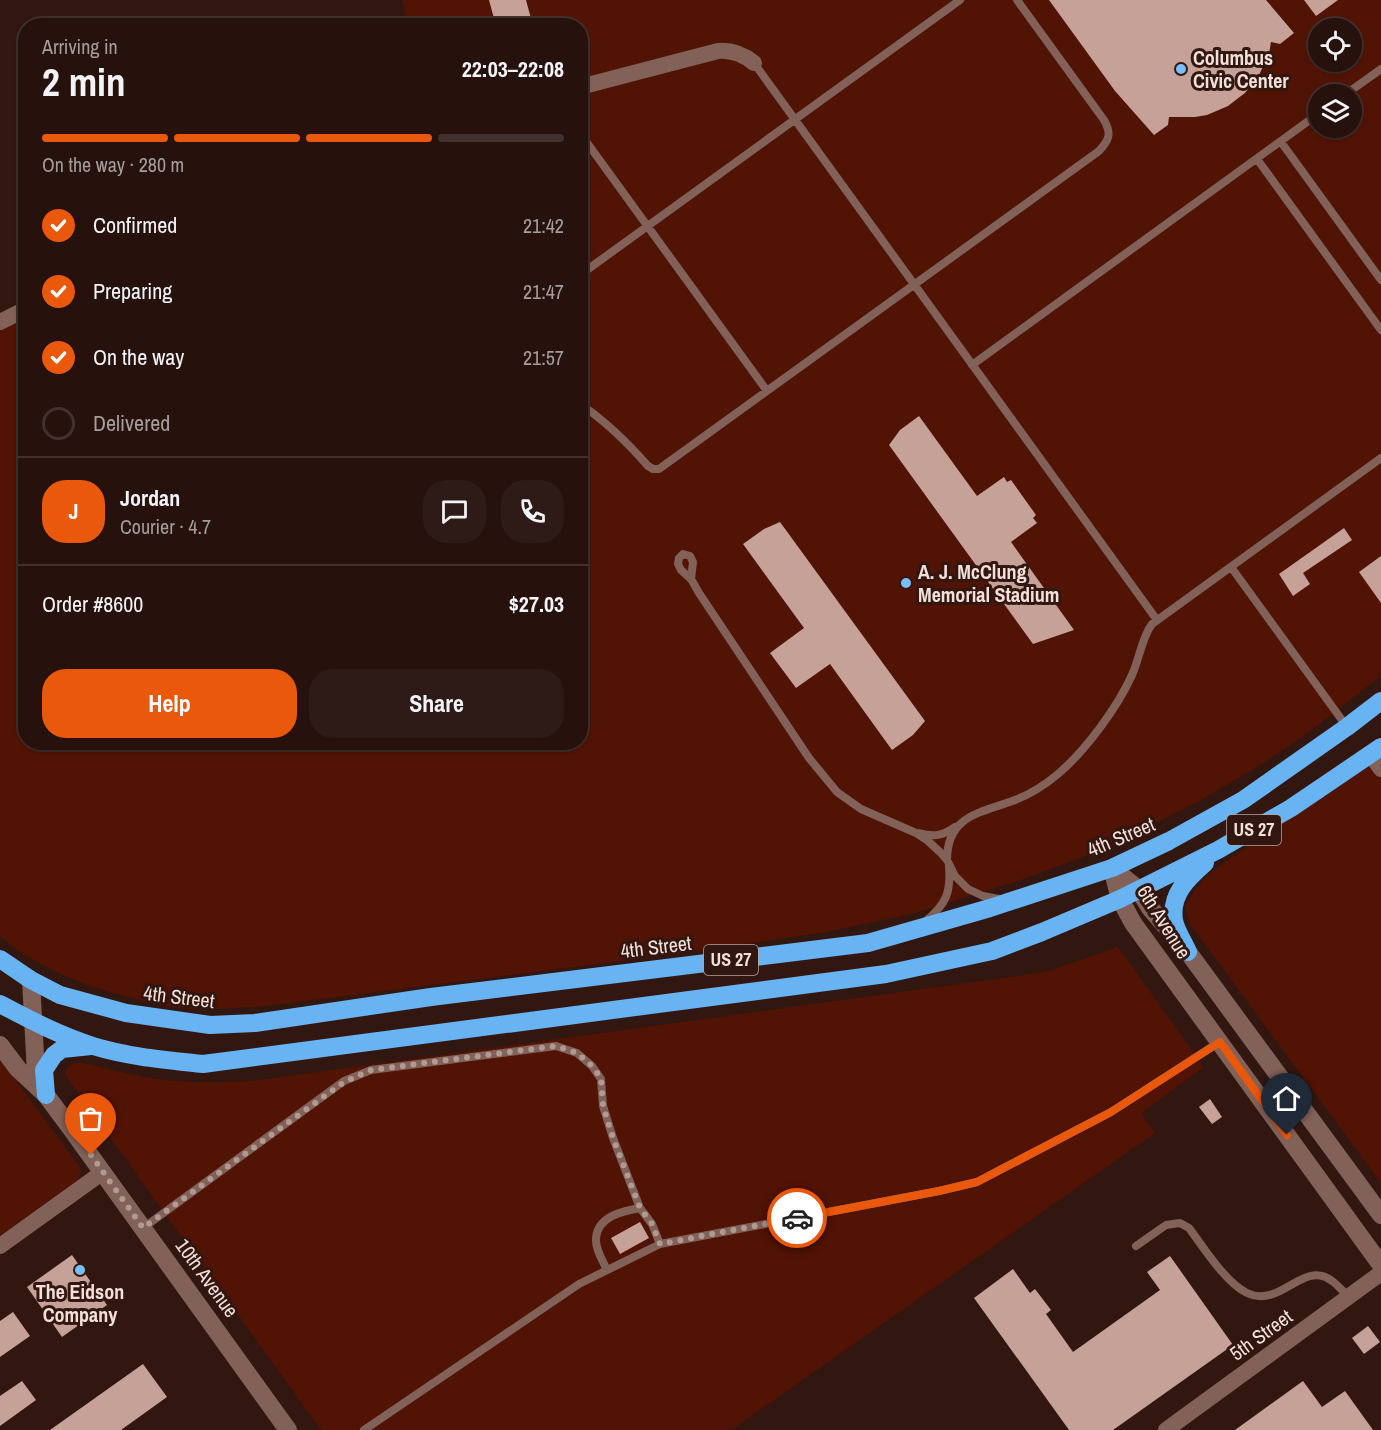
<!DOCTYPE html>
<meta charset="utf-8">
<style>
:root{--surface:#26110d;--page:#2e1a16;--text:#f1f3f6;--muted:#a49d9d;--line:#42312e;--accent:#ea580c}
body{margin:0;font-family:"Archivo Narrow",sans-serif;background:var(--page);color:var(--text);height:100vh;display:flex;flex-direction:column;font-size:22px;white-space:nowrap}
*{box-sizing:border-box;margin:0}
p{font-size:20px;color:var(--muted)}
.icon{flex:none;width:33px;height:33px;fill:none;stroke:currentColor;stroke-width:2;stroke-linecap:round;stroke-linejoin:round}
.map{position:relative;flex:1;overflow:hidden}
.panel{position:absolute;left:18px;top:18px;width:570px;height:732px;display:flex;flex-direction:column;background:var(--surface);border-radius:24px;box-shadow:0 2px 4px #0004,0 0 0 2px var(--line)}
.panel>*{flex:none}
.tools{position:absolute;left:1308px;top:18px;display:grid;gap:12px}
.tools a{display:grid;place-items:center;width:54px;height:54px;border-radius:50%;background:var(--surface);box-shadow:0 2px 4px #0004,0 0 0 2px var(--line);font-size:30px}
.pin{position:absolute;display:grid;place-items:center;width:51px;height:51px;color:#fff;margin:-62px -26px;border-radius:50% 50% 50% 0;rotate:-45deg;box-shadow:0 0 6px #0007}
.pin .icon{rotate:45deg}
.courier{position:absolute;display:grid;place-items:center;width:60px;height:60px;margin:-30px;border:4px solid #ea580c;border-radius:50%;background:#fff;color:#222;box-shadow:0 2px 8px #0007}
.headline em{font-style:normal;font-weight:700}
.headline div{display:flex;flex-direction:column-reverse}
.headline{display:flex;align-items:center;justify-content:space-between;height:102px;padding:0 24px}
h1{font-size:39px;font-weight:700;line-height:45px}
.bar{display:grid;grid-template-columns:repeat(4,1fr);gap:9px 6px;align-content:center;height:72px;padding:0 24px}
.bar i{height:8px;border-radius:4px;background:var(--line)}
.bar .active{background:var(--accent)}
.bar p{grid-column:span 4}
.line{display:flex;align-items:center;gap:15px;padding:0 24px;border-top:2px solid var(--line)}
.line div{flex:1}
.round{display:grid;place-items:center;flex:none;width:63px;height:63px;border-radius:24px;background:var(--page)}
ol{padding:0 24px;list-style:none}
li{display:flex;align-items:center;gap:18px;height:66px}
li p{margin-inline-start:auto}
li .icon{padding:6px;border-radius:50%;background:var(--accent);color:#fff;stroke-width:4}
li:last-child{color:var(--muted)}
li i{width:33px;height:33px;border:3px solid var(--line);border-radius:50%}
.primary-button{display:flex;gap:12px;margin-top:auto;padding:12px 24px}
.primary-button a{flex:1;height:69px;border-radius:24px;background:var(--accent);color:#fff;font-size:24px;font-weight:700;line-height:69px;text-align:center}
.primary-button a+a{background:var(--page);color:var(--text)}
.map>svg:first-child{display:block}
</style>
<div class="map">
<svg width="1381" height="1430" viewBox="0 0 1381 1430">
<rect width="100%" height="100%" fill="#321711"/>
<path fill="#511304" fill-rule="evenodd" d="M402,0H1381V676L1301,738L1257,767L1199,801L1152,825L1088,855L1015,882L912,914L826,932L684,953L258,1007C227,1008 195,1012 165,1006C154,1004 144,1001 134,998C84,986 39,969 0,936V322L25,309L26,742H580V26L408,25ZM1318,28H1352V62H1318ZM1318,94H1352V128H1318Z
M1381,755V1183L1190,924L1185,907L1195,890L1212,871Z
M1118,947L1204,1067L1141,1113L1155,1133L731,1430H321L65,1075C66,1064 73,1062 83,1063C110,1069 138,1077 166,1080C195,1083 223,1082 252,1081L1011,977L1049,971Z
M0,1059L79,1166L81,1171L77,1181L0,1236Z"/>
<path fill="#c5a198" d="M489,0H526L533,26H496Z
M1049,0H1266L1294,33L1280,44L1271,42L1269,54L1259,75L1245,93L1237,99L1228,106L1207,115L1195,117H1169L1168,125L1154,135L1115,91Z
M1304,0H1338L1316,16Z
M919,416L977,496L1004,477L1007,482L1011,480L1036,515L1033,518L1037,523L1011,542L1074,630L1033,644L889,445L900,430Z
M780,522L925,721L913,735L892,750L830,664L796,688L770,653L804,628L743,544L764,529Z
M1344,528L1352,540L1303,573L1310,584L1293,596L1279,574Z
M1381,556V603L1359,572Z
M1210,1099L1222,1117L1212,1124L1199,1107Z
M640,1222L649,1238L620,1254L611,1238Z
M72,1255L107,1305L62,1337L27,1287Z
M1170,1256L1233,1345L1113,1430H1069L974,1298L1013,1269L1030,1293L1035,1289L1051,1310L1046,1314L1073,1352L1160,1290L1147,1272Z
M13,1312L30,1336L0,1357V1321Z
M1368,1326L1380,1342L1364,1354L1352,1338Z
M143,1364L167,1397L121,1430H50Z
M22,1381L36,1400L0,1426V1396Z
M1303,1381L1322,1407L1345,1391L1373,1430H1235Z"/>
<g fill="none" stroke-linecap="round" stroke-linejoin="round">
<path stroke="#826158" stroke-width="8" d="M754,63L1157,620
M1346,94L1381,69
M580,133L767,391
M1281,142L1381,280
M1257,159L1381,330
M580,275L960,0
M972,365L1318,114
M580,404C607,422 627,442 648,466L653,469H659L1099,151C1109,140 1112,134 1104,120L1017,0
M1231,567L1347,727
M691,579L681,570L678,564L679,558L683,554L690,556L693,562L691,579L699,593L809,758L837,792L861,809L916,833L928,841L941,853L947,860L955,876L968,889L983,896L1004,900
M919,833C933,837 943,836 955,827
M947,860C947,815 981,813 1015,800C1031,794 1046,784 1058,774C1086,750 1117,708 1132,675C1139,660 1142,637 1152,624L1381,458
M926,921C946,904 951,893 949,867
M143,1228L344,1081L371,1070L556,1046L577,1053L592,1066L601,1079L603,1106L613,1138L640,1208
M1136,1246L1166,1225L1180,1223L1189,1228C1204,1248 1225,1282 1247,1293C1281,1309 1303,1259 1332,1281C1338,1285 1343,1292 1349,1297
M607,1270C603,1261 595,1249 596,1238C598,1216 623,1211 640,1208L652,1224L660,1244
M364,1430L579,1284L660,1244L939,1191L977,1182L1111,1112L1219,1042"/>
<path stroke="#826158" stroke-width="16" d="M580,87L718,51C732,50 743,54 754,63
M0,322L26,309
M1371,755L1381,769
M0,1246L103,1172
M1166,1430L1381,1273"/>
<path stroke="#826158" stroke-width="18" d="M1112,868L1120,899L1133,923L1381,1265
M1112,868L1138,889L1150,908L1188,952L1381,1215
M31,980L36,1074L44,1091
M0,1045L18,1069L46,1095L72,1130L288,1430"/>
<path stroke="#68b3f2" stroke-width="18" d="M1188,952C1184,942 1176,931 1174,920C1170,894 1188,878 1205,863
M0,959L31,980L60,995L126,1013L210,1025L255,1023L431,997L868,943L990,908L1112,868L1169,841L1243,800L1347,727L1381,701
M0,1004C30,1020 61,1036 93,1046C129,1057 167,1060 203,1064L886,974L992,951L1042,932L1120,899L1218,850L1291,808L1381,747
M46,1095L44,1070L54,1055L62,1049L91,1046"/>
</g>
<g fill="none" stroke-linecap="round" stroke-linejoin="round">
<path stroke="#af9a94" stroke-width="6" stroke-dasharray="0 10.8" d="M91,1155L143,1228L344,1082L371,1070L556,1046L577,1053L592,1066L601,1078L603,1106L613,1138L640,1208L652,1224L660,1244L797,1218"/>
<path stroke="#ea580c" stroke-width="8" d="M797,1218L939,1191L977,1182L1111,1112L1220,1042L1287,1135"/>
</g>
<g fill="#7bbef9" stroke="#321711" stroke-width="2">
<circle cx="1181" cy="69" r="6"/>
<circle cx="906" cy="583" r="6"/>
<circle cx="80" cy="1270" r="6"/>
</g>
<g text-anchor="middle" stroke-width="6" stroke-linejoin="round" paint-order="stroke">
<g fill="#321711" stroke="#b9a49e" stroke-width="1.5">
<rect x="1227" y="815" width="54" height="30" rx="4.5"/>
<rect x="704" y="945" width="54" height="30" rx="4.5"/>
</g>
<g font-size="18" font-weight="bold" fill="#f3e0db">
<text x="1254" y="836">US 27</text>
<text x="731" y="966">US 27</text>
</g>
<g font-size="20" font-weight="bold" fill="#f3e0db" stroke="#321711" text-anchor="start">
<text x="1193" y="65">Columbus<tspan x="1193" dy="23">Civic Center</tspan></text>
<text x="918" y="579">A. J. McClung<tspan x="918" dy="23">Memorial Stadium</tspan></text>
<text x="80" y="1299" text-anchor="middle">The Eidson<tspan x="80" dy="23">Company</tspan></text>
</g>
<g font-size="20" fill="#f3e0db" stroke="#321711">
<text transform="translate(1121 837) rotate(-23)" y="7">4th Street</text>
<text transform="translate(1164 922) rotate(58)" y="7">6th Avenue</text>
<text transform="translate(656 947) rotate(-7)" y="7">4th Street</text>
<text transform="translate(179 997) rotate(7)" y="7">4th Street</text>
<text transform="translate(207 1278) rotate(54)" y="7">10th Avenue</text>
<text transform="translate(1261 1335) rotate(-36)" y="7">5th Street</text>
</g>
</g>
</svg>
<div class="tools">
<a><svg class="icon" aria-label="locate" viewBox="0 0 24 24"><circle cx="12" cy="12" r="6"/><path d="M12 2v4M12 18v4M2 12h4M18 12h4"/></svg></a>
<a><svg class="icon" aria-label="layers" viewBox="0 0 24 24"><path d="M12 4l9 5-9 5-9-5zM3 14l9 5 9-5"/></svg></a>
</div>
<div class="pin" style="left:91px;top:1155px;background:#ea580c"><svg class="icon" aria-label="bag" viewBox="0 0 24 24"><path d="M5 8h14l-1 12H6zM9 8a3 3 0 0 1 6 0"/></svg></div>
<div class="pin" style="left:1287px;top:1135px;background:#1f2937"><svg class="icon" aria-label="home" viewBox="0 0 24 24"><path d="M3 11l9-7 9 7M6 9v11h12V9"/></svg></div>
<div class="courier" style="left:797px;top:1218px"><svg class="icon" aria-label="car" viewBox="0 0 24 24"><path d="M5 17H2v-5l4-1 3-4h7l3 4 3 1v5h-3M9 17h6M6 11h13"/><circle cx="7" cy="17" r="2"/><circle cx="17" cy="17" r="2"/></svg></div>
<section class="panel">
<div class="headline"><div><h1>2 min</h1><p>Arriving in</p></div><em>22:03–22:08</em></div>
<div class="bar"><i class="active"></i><i class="active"></i><i class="active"></i><i></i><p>On the way · 280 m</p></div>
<ol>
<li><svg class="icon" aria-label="check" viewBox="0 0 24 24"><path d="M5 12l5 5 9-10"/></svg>Confirmed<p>21:42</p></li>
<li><svg class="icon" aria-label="check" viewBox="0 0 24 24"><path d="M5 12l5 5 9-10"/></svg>Preparing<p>21:47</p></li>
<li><svg class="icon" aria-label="check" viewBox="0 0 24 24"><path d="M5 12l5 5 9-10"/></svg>On the way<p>21:57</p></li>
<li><i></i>Delivered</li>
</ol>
<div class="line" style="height:108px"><b class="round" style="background:var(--accent);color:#fff">J</b><div><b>Jordan</b><p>Courier · 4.7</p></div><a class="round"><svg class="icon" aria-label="chat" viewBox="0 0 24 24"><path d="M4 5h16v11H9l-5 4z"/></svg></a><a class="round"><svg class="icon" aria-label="phone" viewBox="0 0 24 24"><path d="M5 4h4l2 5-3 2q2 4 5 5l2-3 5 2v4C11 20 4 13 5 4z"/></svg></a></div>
<div class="line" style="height:78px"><div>Order #8600</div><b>$27.03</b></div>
<div class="primary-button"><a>Help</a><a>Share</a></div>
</section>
</div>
